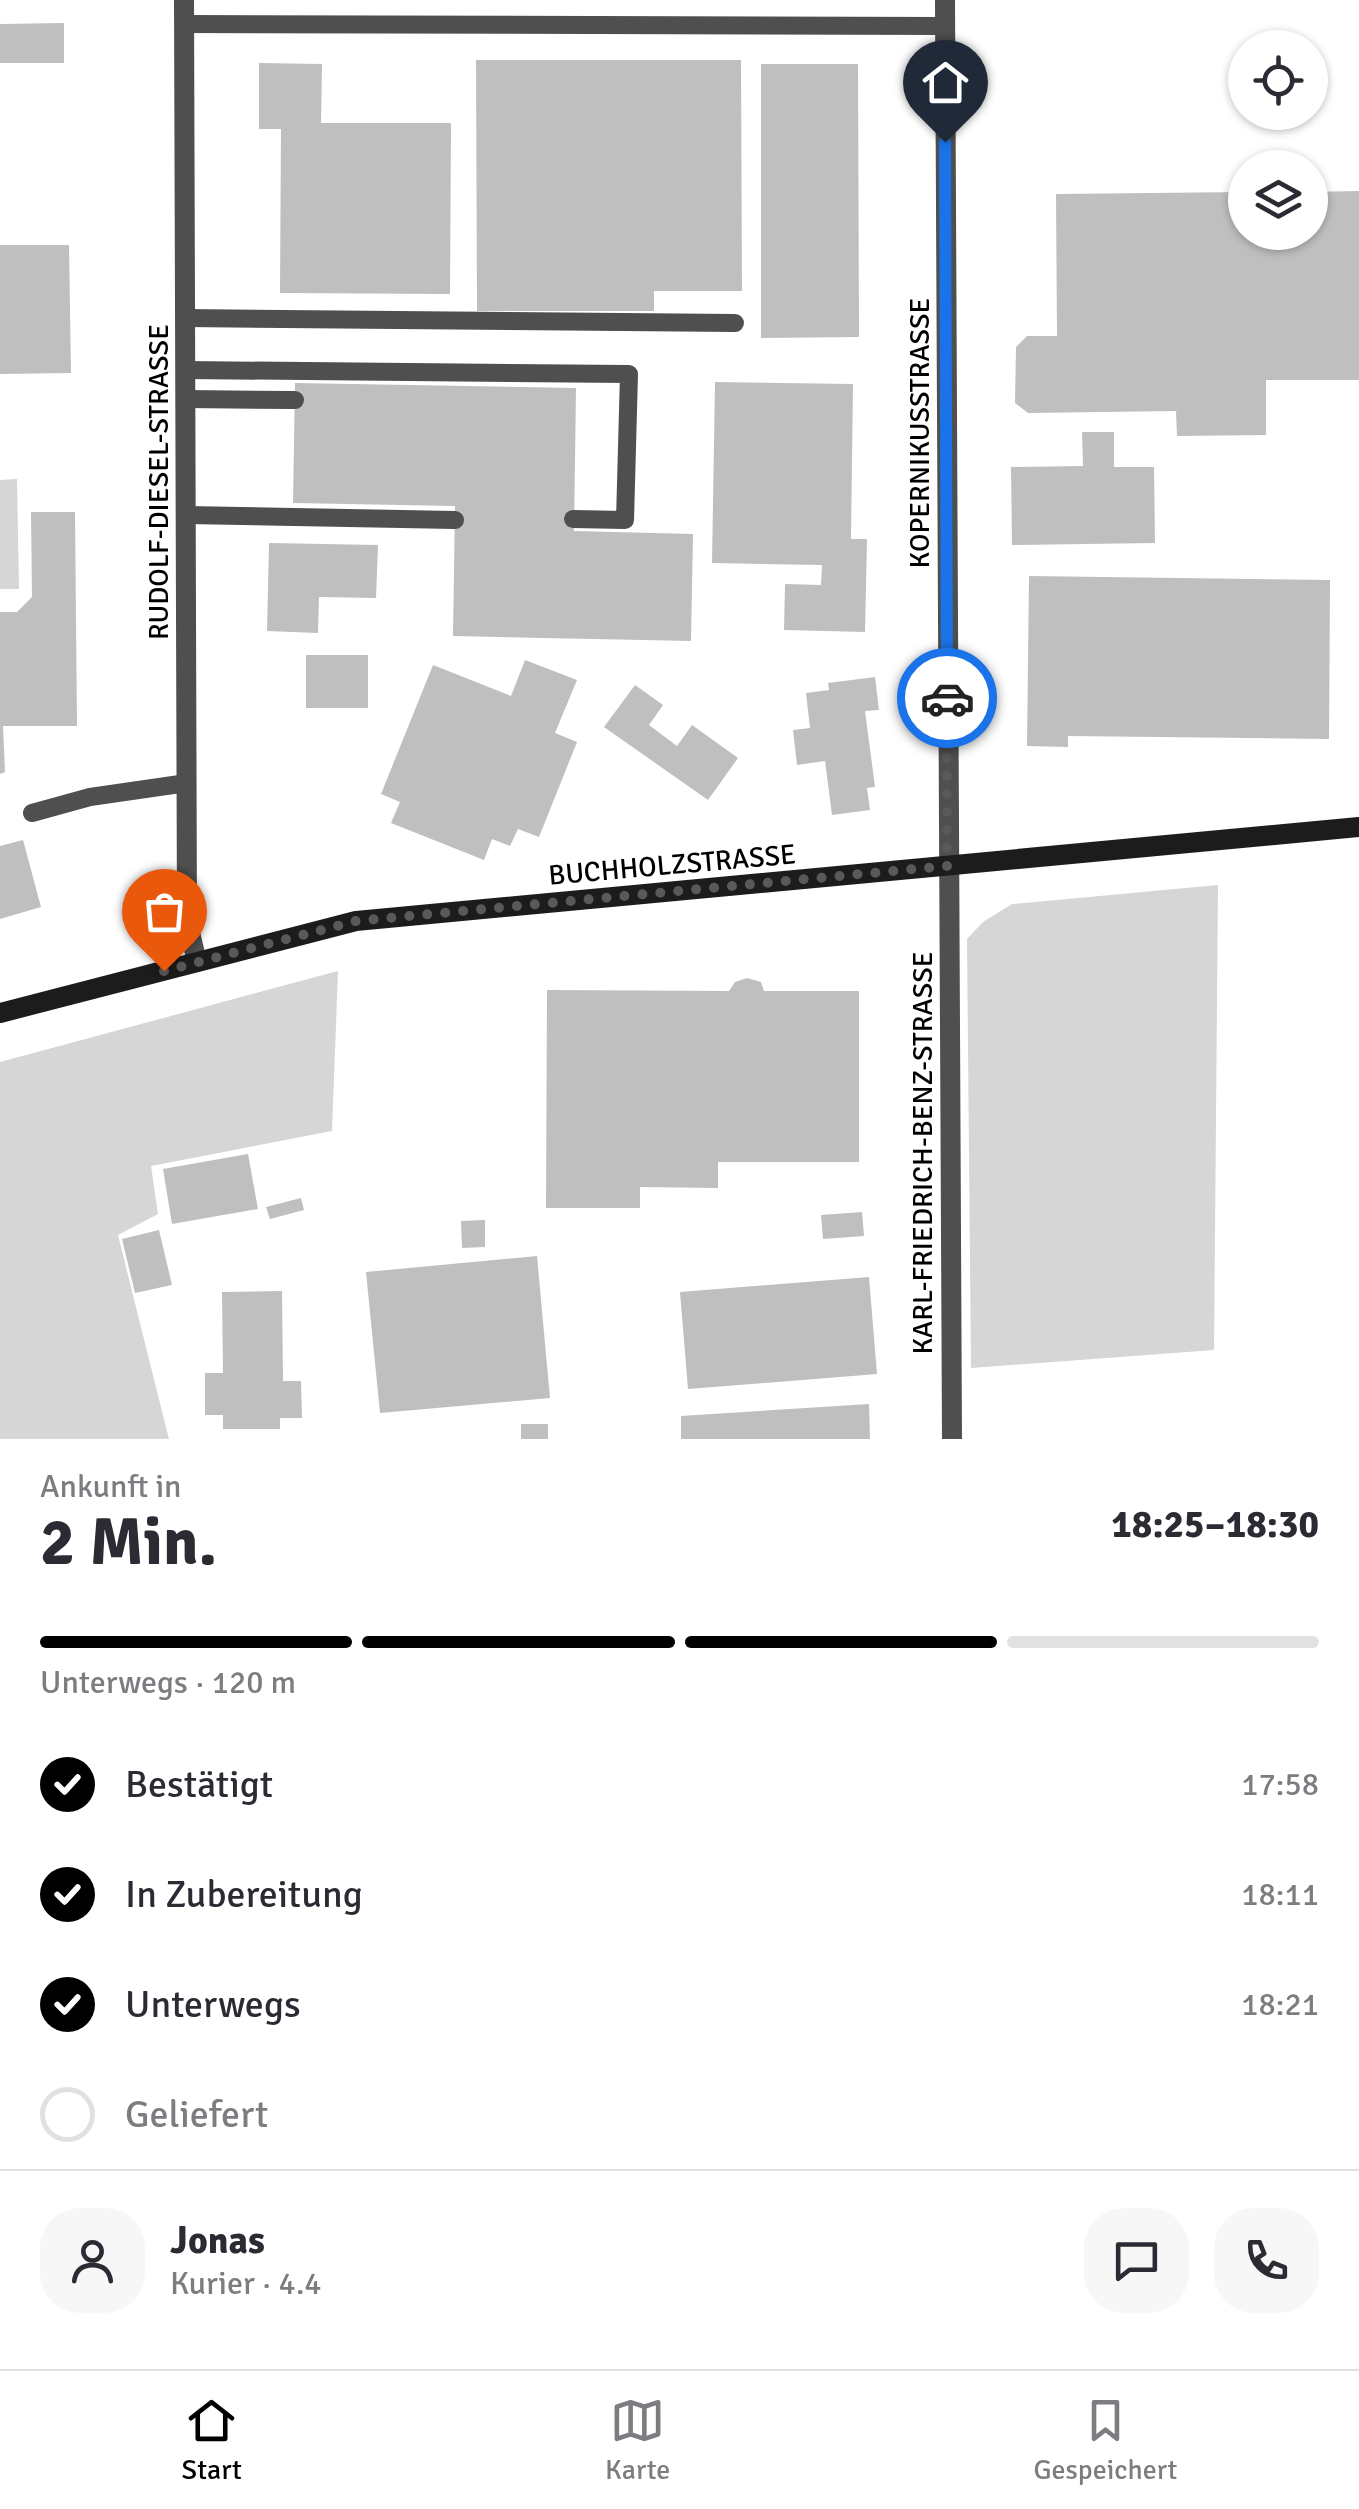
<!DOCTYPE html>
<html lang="de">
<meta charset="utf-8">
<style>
:root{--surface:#fff;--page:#f7f7f7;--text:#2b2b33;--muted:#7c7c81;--line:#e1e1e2;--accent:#000}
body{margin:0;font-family:Signika,sans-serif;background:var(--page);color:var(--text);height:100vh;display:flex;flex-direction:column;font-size:38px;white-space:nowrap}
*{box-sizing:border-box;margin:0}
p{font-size:32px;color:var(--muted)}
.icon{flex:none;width:55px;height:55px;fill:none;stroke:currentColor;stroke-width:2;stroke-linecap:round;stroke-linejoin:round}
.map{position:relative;height:1439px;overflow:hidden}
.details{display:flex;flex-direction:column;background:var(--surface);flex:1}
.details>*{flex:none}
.controls{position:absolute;left:1228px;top:30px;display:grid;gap:20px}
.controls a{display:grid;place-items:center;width:100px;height:100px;border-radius:50%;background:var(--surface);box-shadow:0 2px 8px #0004;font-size:50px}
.pin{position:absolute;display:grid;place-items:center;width:85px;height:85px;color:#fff;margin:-102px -42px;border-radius:50% 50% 50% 0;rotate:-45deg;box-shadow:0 0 10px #0007}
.pin .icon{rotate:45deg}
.courier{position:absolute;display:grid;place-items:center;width:100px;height:100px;margin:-50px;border:8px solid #1a73e8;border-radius:50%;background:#fff;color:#222;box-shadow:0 2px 12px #0007}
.summary em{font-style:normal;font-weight:700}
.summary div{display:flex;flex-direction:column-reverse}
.summary{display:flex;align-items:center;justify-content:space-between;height:170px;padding:0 40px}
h1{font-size:65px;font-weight:700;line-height:75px}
.bar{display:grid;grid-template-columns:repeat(4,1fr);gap:15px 10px;align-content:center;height:120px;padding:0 40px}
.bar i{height:12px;border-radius:8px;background:var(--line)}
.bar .on{background:var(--accent)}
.bar p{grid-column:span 4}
.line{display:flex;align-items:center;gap:25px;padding:0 40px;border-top:2px solid var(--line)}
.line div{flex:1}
.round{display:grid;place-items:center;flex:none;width:105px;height:105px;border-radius:40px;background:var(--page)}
ol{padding:0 40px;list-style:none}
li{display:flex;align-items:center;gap:30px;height:110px}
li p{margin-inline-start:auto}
li .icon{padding:10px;border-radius:50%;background:var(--accent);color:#fff;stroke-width:4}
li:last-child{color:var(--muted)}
li i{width:55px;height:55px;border:5px solid var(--line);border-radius:50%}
.tab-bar{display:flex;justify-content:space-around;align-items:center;height:140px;border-top:2px solid var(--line);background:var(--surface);font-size:28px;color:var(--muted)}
.tab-bar a{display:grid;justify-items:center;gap:5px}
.tab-bar .on{color:var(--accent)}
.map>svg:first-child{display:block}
</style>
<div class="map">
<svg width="1359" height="1439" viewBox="0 0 1359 1439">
<rect width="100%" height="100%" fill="#fff"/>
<path fill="#d6d6d6" d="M17,479L19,589H0V480Z
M1218,885L1214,1350L971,1368L967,939L983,922L1012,904Z
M338,971L332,1131L151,1166L158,1214L118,1235L169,1439H0V1062Z"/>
<path fill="#bfbfbf" d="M64,23V63H0V24Z
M476,60H741L742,291H654V311H477Z
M259,63L322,64L321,123H451L450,294L280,293L281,129H259Z
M761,64H858L859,337L761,338Z
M1359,191V380H1266V435L1177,436L1176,411L1028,413L1015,403L1016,347L1027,336H1057L1056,194L1245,192V232H1310V192Z
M0,245H69L71,373L0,374Z
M715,382L853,384L851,539H867L865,632L784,630L785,584L821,585L822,565L712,563Z
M295,383L576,388L574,531L693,534L691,641L453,636L455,506L293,503Z
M1082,432H1114V467H1154L1155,543L1012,545L1011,467L1083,466Z
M31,512H75L77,726H3L5,772L0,774V612H17L32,597Z
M269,543L378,545L376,598L319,597L318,633L267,631Z
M1029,576L1330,580L1329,739L1068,736V747L1027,746Z
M306,655H368V708H306Z
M525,660L577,680L555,733L577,742L539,837L518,829L510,846L492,839L484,860L391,823L400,802L381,794L433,665L511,696Z
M875,677L879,710L865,711L875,787L867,788L870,810L832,815L825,761L797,765L793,730L810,728L806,693L829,690L828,683Z
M635,685L663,705L649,725L677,746L692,725L738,758L708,800L604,727Z
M23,840L41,907L0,919V846Z
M747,978L761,982L764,991H859V1162H718V1188L640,1187V1208H546L547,990L729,991L735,982Z
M248,1154L258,1209L172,1224L163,1169Z
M301,1198L304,1210L270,1219L266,1207Z
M862,1212L864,1236L823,1239L821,1215Z
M485,1220V1247L462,1248L461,1221Z
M159,1230L172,1285L135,1293L122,1239Z
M537,1256L550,1398L380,1413L366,1272Z
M869,1277L877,1374L688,1389L680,1292Z
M282,1291L283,1381H301L302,1418H280V1429H223V1415H205V1373H223L222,1292Z
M869,1404L870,1439H681V1416Z
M521,1424H548V1439H521Z"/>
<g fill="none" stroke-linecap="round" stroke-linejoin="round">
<path stroke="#4f4f4f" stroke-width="18" d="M184,24L945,26
M185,318L735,323
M186,370L629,374L625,520L573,519
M185,399L295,400
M186,515L455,520
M32,813L90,797L187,783"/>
<path stroke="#4f4f4f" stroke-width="20" d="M184,0L187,920L197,962
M945,0L952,1439"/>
<path stroke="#1c1c1c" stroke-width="20" d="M0,1013L356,921L1359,827"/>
</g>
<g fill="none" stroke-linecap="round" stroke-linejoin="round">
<path stroke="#595959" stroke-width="10" stroke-dasharray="0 18" d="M164,971L356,921L947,866V698"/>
<path stroke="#1a73e8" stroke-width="12" d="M945,142L947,698"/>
</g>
<g text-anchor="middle" stroke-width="8" stroke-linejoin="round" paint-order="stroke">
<g font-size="28" fill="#000" stroke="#fff">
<text transform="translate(919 433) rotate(-90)" y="10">KOPERNIKUSSTRASSE</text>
<text transform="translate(158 482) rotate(-90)" y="10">RUDOLF-DIESEL-STRASSE</text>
<text transform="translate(672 864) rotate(-5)" y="10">BUCHHOLZSTRASSE</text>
<text transform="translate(922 1153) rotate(-90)" y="10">KARL-FRIEDRICH-BENZ-STRASSE</text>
</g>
</g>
</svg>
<div class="controls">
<a><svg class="icon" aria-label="locate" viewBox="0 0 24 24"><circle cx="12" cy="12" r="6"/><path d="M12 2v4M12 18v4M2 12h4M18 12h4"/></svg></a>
<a><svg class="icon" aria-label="layers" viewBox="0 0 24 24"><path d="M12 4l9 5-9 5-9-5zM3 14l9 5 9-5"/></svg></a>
</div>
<div class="pin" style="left:164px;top:971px;background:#ea580c"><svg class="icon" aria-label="bag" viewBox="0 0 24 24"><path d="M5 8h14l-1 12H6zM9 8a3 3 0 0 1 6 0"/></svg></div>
<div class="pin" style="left:945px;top:142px;background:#1f2937"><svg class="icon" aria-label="home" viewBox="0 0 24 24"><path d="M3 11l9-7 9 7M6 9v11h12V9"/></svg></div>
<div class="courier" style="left:947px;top:698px"><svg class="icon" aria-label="car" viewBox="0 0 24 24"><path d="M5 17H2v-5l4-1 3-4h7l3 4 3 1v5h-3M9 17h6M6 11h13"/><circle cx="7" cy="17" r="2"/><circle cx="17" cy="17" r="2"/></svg></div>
</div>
<section class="details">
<div class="summary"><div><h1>2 Min.</h1><p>Ankunft in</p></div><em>18:25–18:30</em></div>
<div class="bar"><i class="on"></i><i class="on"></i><i class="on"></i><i></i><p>Unterwegs · 120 m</p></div>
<ol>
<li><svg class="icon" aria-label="check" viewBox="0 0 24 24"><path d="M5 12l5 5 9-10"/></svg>Bestätigt<p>17:58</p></li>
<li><svg class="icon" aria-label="check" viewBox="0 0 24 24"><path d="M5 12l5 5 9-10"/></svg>In Zubereitung<p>18:11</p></li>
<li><svg class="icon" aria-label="check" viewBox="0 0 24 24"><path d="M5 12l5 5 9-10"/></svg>Unterwegs<p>18:21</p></li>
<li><i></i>Geliefert</li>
</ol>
<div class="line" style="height:180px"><a class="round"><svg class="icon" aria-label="person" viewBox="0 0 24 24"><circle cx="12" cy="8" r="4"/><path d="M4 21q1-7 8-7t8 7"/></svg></a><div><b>Jonas</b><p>Kurier · 4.4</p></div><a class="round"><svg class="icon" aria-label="chat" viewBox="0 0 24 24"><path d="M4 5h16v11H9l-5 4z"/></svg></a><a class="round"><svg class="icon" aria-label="phone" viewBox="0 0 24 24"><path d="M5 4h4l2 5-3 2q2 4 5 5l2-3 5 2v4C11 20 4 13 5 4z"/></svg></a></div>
</section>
<nav class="tab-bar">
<a class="on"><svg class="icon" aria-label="home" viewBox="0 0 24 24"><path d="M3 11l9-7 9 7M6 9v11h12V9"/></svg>Start</a>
<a><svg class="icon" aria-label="map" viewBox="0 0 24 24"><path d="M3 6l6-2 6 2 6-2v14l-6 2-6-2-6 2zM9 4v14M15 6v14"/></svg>Karte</a>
<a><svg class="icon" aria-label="saved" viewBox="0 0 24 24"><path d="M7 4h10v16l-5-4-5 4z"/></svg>Gespeichert</a>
</nav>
